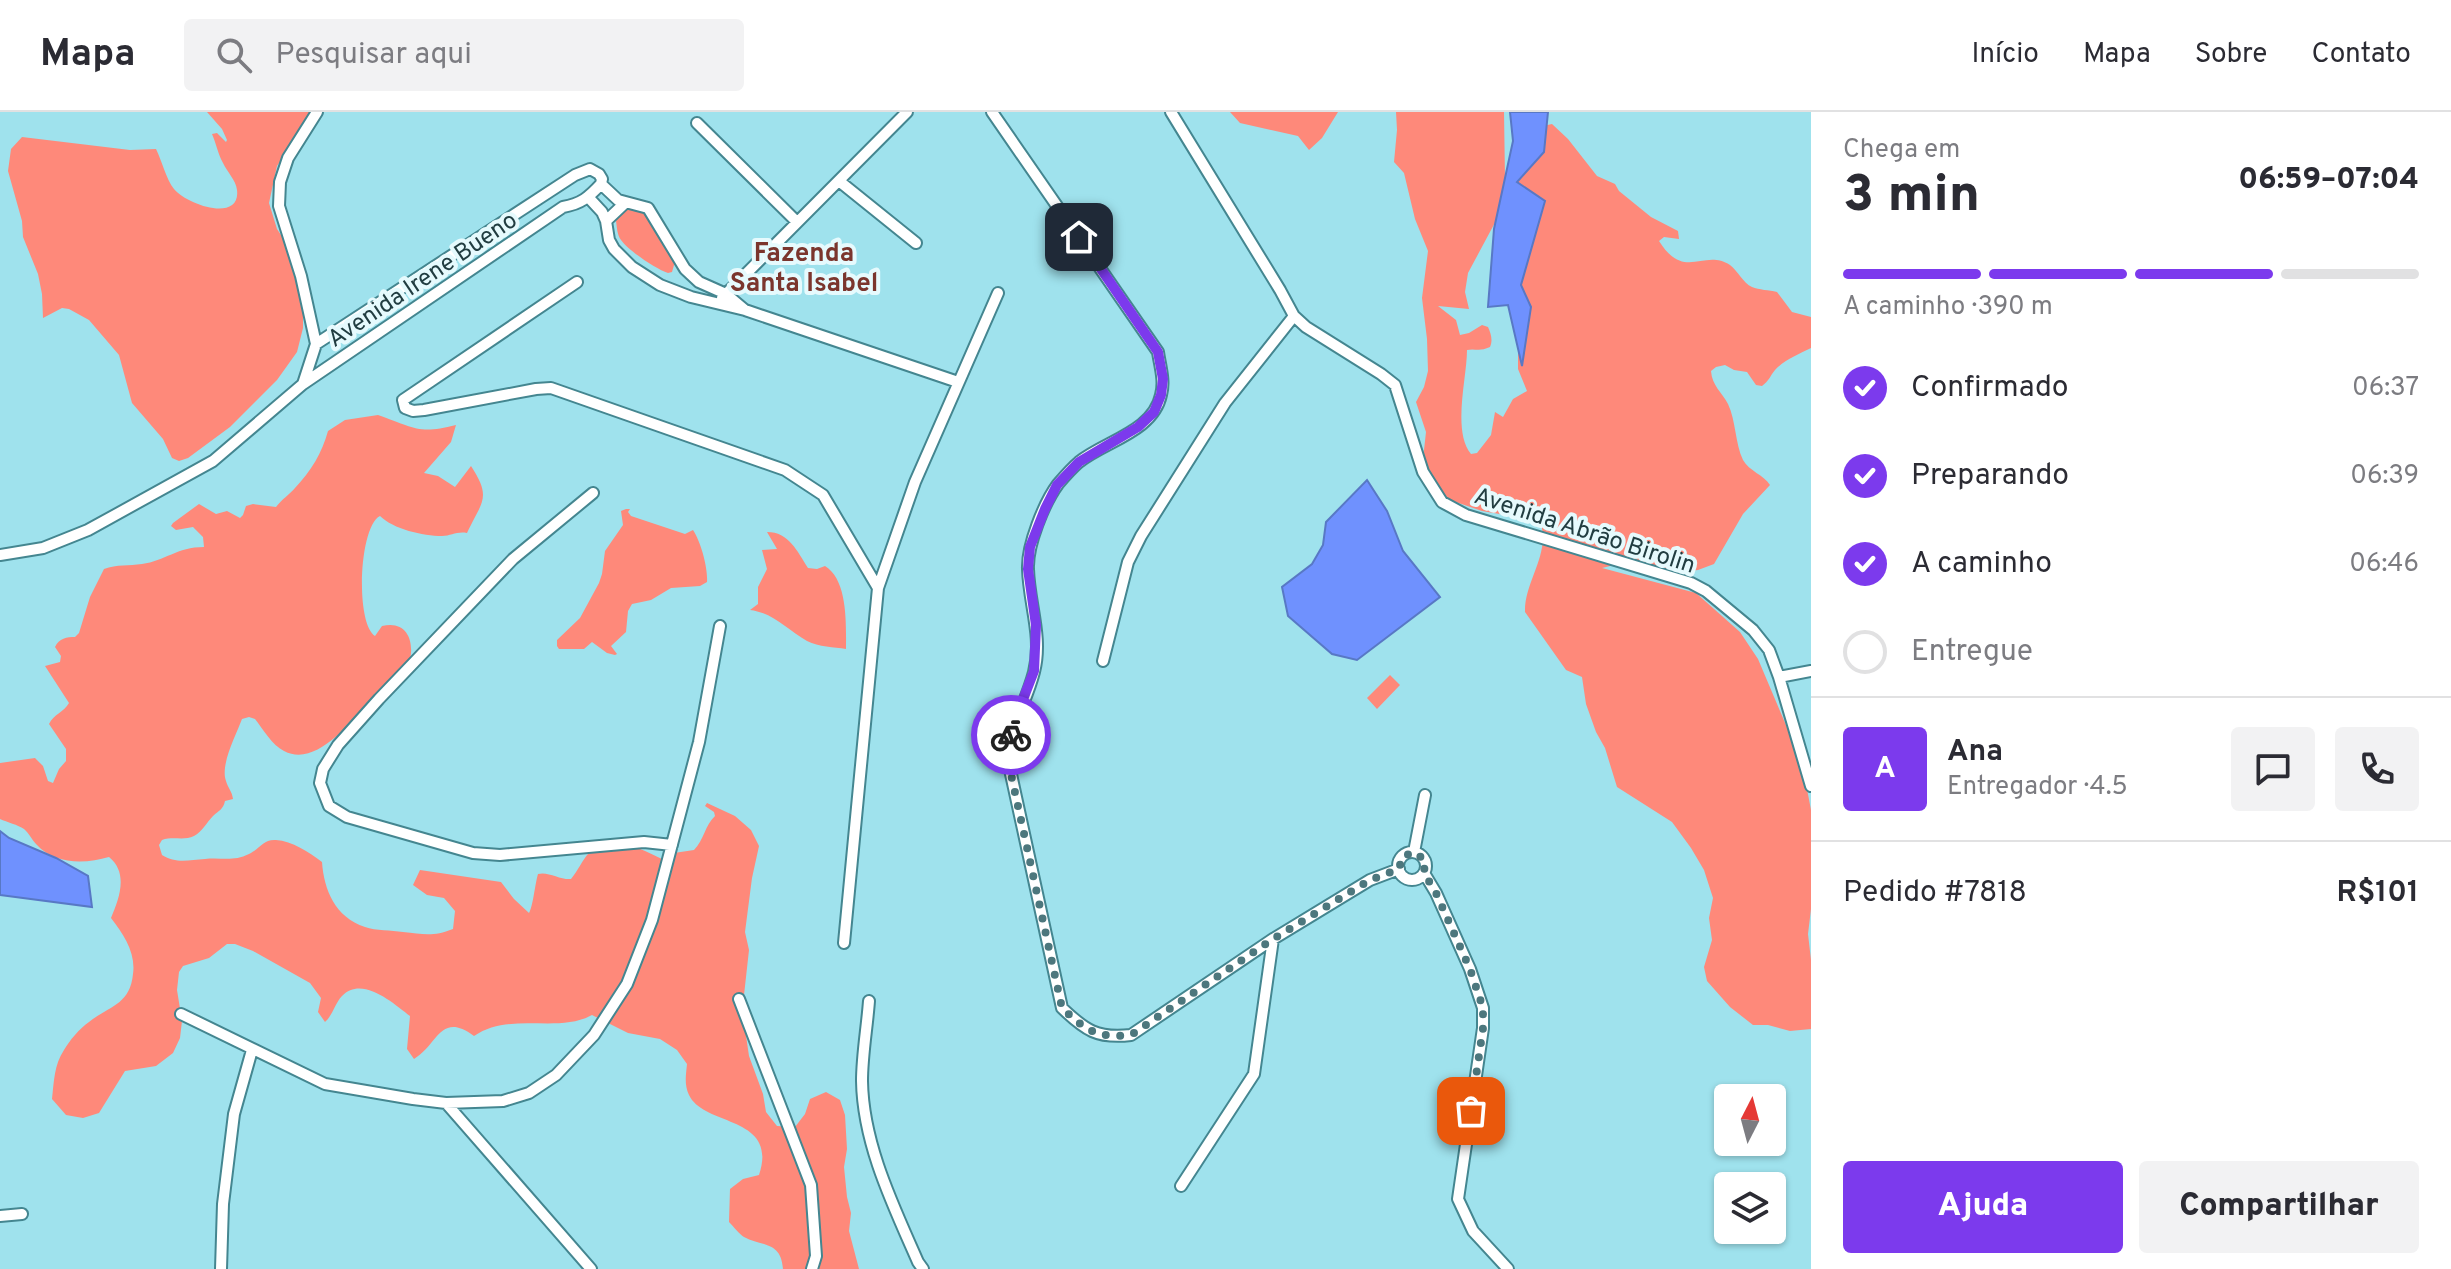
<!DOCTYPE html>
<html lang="pt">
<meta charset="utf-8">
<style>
:root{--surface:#fff;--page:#f2f2f3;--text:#2b2b33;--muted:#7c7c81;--line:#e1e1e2;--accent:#7c3aed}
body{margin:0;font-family:Overpass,sans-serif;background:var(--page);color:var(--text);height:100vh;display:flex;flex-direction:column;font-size:30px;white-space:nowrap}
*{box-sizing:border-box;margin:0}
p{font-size:26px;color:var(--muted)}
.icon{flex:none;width:44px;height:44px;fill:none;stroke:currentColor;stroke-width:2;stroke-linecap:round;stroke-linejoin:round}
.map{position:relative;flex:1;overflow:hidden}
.details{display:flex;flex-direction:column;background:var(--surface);width:640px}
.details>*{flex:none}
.needle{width:52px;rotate:6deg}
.controls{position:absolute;left:1714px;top:972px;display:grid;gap:16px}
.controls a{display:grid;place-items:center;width:72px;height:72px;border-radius:8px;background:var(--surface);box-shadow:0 2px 6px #0004;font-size:40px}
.pin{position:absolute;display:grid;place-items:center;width:68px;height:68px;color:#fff;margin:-34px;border-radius:16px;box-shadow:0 4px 12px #0006}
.courier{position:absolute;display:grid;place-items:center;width:80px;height:80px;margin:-40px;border:6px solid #7c3aed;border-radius:50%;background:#fff;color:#222;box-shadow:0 2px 10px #0007}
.headline em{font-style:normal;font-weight:800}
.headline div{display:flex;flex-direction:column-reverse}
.headline{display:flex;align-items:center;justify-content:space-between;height:136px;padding:0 32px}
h1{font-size:52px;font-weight:800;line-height:60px}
.bar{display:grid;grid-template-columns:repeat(4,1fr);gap:12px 8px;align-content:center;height:96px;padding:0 32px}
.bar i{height:10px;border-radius:6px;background:var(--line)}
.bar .on{background:var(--accent)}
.bar p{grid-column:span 4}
.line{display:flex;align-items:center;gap:20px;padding:0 32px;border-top:2px solid var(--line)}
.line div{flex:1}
.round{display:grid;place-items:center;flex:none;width:84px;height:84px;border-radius:8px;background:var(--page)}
ol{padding:0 32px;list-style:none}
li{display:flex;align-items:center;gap:24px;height:88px}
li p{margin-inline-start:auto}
li .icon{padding:8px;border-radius:50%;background:var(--accent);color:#fff;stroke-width:4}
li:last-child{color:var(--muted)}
li i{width:44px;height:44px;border:4px solid var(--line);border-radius:50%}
.cta{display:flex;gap:16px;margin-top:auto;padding:16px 32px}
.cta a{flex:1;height:92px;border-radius:8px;background:var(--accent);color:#fff;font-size:32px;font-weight:800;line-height:92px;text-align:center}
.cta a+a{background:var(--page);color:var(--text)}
header{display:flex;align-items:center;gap:48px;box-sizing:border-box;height:112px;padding:0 40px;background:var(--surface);border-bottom:2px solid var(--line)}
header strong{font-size:38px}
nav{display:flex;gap:44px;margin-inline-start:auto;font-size:28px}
.search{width:560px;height:72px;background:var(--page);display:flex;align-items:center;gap:20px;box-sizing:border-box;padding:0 28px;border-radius:8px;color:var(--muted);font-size:30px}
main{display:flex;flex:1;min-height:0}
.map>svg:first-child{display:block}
</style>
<header>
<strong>Mapa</strong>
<div class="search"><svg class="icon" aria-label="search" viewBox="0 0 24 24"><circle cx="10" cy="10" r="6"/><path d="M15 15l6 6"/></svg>Pesquisar aqui</div>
<nav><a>Início</a><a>Mapa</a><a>Sobre</a><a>Contato</a></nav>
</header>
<main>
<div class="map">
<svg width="1811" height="1157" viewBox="0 0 1811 1157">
<rect width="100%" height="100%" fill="#9fe2ed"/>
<path fill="#fe897a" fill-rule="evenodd" d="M207,0H322L307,22L288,38L277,54L269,91L277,117L287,132L303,186V216L297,240L277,268L230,315L188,346L179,349L172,346L163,327L132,291L119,243L89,208L69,197L62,196L43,206L42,182L38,162L23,125L22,109L8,59L11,37L22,25L130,38L156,37C162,49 166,67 174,77C187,93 241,111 237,78C236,68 227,60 223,51C218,42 216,31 212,22L217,21L226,30L227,28L222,17Z
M1230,0H1338L1322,26L1309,38L1298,24L1240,11Z
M1396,0H1504L1505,67L1543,14L1552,12L1568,27L1597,64L1615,72L1619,79L1651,105L1678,119L1679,127L1664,125L1659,129C1685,170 1703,136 1730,153C1738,159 1743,171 1752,175C1759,178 1769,178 1777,180L1792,200L1811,205V236C1799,242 1784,248 1775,258C1770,264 1769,269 1762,274L1756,273L1747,260L1734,258L1725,253L1716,255L1711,259C1712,274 1722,280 1728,292C1736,309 1735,331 1743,348C1749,359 1764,363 1770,373L1743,402L1714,452L1698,458L1674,461L1614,453L1602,456L1696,481L1740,520L1758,547L1802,651L1811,698V797L1808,822L1811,848V917L1790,919L1768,913H1753L1730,895L1707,869L1704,855L1712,828L1709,806L1713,786L1704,758L1691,736L1672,710L1617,675L1605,636L1596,620L1586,592L1582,565L1566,558L1525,500C1524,470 1550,443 1541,412L1529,407L1482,399L1447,387L1438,379L1423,347L1426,320L1416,290L1424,275L1428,259L1427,227L1422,186L1428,139L1415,107L1404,61L1394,50L1397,18ZM1498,105L1518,222V257L1527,279L1513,287L1503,305L1495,300L1491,323L1477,341L1471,342C1452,319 1467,266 1467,238C1475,236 1479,240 1490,235C1493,228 1491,222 1488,215L1482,213L1469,221L1460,223L1456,208L1438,194L1469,197L1465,180L1468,161Z
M631,93L648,99L676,146L672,160L668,161C656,157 629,139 621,128C617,123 617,115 616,109L622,99Z
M378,303C413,315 418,323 456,313L451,330L424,361L438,364L455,375L471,354C492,386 482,389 467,421C457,419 451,424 442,424C423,424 393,417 380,404C359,414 355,511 375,524L382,514C414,506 418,544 402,564C392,576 377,586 365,596C346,614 315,655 284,639C272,633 263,617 255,607L249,605L242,607C236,623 220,653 226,669C228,676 232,679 233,687L225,689C223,698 219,698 213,704C207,710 202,720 194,724C184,729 173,724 162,728L159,733L162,743C176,752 189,748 205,747C221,745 233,750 249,742C260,737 263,727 276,728C292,729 309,740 322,750C324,778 335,805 365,815C376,819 391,818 403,820C423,822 433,825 453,817L455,799L444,786L427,783L413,773L420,758L501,770L514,787L529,801C533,795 535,772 538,762C548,759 560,768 571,767C578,759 582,748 589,741C610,720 641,737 662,747L674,741L694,738C704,728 705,713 715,704L714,700L705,694L707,691L735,704L751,718L759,734L752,766L745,820L749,838L743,892L744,910L749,944L763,982L766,1000L777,1014L795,1015L805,1002L810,987L826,980L840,988L845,1003L847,1037L844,1055L847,1085L851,1101L849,1119L859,1157H783C781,1129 763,1135 744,1125C739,1122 734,1115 729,1110L730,1077L743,1067L759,1063C779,1003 704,1015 689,983C684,973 686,962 687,952L677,938L660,927L628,921L592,903C558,922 510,899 474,924C440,899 438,933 414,947L407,937L410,904C393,891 362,863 342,884C335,891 333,903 325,910L318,900L321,886L310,871L253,839L235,832H227L209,846L183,854L179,860L177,878L182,909L180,926L173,941L156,954L125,959L99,1001L83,1006L66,1003L52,987C54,970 54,953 64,938C70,928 79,917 89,910C109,894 130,893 133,862C136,841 124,823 111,806C119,787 129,761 109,745C85,752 55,753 36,732C32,728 29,721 24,717C18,713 7,710 0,707V651L35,646L43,654L48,669L53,671L59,657L66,649V637L49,612C54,602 64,600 69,591L45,554L60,550L61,544L55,535C59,526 67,525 75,525L79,521L90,485L104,457C117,452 129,454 142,452C165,449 177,435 204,435L203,425L193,415L176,418L171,414L173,411L199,392L216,402L227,399L240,406L243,403L246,394L253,392L276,395C282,387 289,383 295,376C311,359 322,341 328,319L345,308Z
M626,397H630L628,400L631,404L685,422L693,418C701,430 708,456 707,470L700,474L671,476L651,488L632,492L628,499L626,520L611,534L617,542L615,543L607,541L592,530L584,537H559L557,534V528L580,506L599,471L602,462L605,439L623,413L621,399Z
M767,420C789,420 797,439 808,456L817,457L825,454C848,468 846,512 846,537C834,535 819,535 807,529C787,518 774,501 750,498L758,492V475L767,457L762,438L777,437Z
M1390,563L1400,573L1377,597L1367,586Z"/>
<path fill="#6f91fe" stroke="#5878c5" stroke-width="2" d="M1510,0H1548L1544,40L1517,70L1545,89L1521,173L1531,195L1522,254L1508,193L1488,195L1494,117L1513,29Z
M1367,368L1387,399L1403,439L1440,485L1357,548L1332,542L1288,504L1282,475L1312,452L1323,433L1326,410Z
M0,719L9,726L56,746L88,764L92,795L0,783Z"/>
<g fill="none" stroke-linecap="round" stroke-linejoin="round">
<g stroke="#448690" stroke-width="14">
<path id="minor" d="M992,0L1158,240C1160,254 1165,269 1161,283C1153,320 1105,329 1079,350C1072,356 1064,365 1058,372C1044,391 1027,433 1028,457C1029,492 1043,525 1034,560C1025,595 1009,612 1009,653L1062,896C1085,918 1097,927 1131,923L1273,827L1370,768L1399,757
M1171,0L1280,178L1294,204L1306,215L1381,262L1395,273L1423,360L1442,390L1466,403L1691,471L1706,479L1753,518L1769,538L1779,565L1811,674
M697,11L796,109
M839,69L916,131
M589,86L602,100L606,109L609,128L614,137L632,155L660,173L691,185L745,198L958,270
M606,109L625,91
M577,170L403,288L405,296L413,299L424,298L536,277L551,276L785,358L823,383L878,476
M722,186L907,0
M316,232L575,63L590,57L599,62L602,67L601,72L618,88L648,96L685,157L699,170L726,182L745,198
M303,272L563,95C581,92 589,85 601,72
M593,381L513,447L379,587L338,633L323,657L320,671L329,694L347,705L473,741L500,743L644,730L672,733
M0,443L43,436L88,418L213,349L303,272L316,232L301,164L279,94L280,70L288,46L317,0
M1103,549L1128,450L1141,424L1225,291L1294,204
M1779,565L1811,559
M1414,740L1425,683
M1398 754a14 14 0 1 1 28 0a14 14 0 1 1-28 0Z
M1424,761L1436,781L1470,857L1483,896V916L1458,1087L1473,1119L1508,1157
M844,831L878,476L915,370L998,181
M739,887L811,1073L816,1144L812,1157
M869,889C867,916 862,943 862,969C863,1032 893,1093 918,1150L923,1157
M181,902L325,972L413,987L446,991L503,989L529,981L556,963L594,923L627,872L652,808L699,630L720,514
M446,991L591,1157
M1181,1074L1254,962L1273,827
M0,1104L22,1102
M221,1157L223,1092L234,1002L252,938"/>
</g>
<use href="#minor" stroke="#fff" stroke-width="10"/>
</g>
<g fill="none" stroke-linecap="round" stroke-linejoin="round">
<path stroke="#4d777d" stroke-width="8" stroke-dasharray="0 14.4" d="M1011,623L1009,653L1062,896C1085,918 1098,927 1131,923L1273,827L1370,768L1399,757L1402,745L1414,740L1425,748L1424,761L1436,781L1470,857L1483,896V916L1471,999"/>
<path stroke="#7c3aed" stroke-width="10" d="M1011,623L1015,608L1034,559L1036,513L1028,457L1030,435L1045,397L1057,373L1079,350L1138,315L1154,300L1161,283L1163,267L1158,240L1079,125"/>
</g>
<g text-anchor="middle" stroke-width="8" stroke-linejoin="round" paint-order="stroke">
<g font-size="24" fill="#213d41" stroke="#e6fafd">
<text transform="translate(422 167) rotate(-34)" y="8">Avenida Irene Bueno</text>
<text transform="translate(1585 418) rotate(18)" y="8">Avenida Abrão Birolin</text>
</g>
<g font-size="26" font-weight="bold" fill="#7b352d" stroke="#e6fafd">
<text x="804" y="149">Fazenda<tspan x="804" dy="30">Santa Isabel</tspan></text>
</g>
</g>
</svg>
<div class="controls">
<a><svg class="needle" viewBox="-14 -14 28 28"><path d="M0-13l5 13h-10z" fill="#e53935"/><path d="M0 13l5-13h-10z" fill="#7c7c81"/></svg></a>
<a><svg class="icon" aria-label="layers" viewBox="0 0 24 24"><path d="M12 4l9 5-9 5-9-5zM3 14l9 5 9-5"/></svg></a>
</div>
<div class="pin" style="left:1471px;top:999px;background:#ea580c"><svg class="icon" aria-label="bag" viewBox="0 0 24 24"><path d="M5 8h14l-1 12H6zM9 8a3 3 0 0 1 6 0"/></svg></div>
<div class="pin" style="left:1079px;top:125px;background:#1f2937"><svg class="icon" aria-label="home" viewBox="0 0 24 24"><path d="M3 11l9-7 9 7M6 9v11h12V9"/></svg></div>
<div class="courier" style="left:1011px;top:623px"><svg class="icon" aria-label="bike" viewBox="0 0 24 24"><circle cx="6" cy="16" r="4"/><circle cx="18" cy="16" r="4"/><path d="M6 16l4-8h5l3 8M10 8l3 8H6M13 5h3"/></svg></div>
</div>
<section class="details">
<div class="headline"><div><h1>3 min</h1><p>Chega em</p></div><em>06:59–07:04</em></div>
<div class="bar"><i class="on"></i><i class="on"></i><i class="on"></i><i></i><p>A caminho · 390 m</p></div>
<ol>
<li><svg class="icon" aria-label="check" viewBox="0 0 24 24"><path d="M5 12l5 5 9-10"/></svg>Confirmado<p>06:37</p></li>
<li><svg class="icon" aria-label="check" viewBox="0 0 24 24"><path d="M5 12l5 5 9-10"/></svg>Preparando<p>06:39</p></li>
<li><svg class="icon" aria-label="check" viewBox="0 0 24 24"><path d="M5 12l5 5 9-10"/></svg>A caminho<p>06:46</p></li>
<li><i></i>Entregue</li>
</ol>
<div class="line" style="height:144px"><b class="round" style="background:var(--accent);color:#fff">A</b><div><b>Ana</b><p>Entregador · 4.5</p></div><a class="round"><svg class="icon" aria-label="chat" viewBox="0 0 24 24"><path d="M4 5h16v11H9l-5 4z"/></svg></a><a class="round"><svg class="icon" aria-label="phone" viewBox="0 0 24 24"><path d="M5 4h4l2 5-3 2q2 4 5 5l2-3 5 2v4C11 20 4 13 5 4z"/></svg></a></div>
<div class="line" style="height:104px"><div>Pedido #7818</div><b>R$101</b></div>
<div class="cta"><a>Ajuda</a><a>Compartilhar</a></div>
</section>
</main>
